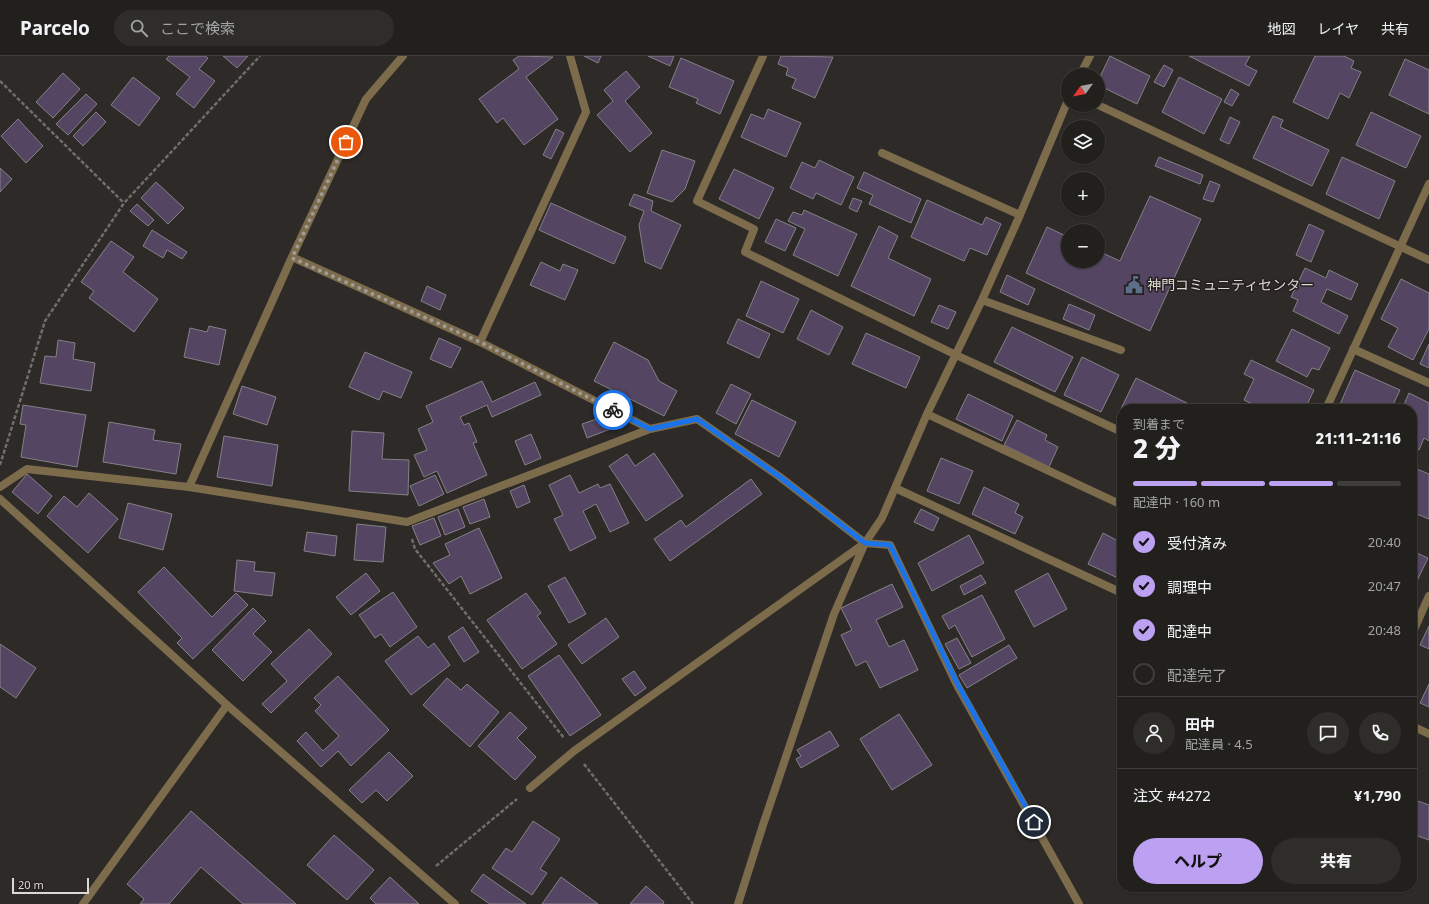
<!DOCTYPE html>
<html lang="ja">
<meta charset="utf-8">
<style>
:root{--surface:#22201d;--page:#2e2d2a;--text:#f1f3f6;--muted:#a2a3a4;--line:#3f3e3b;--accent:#bca0f2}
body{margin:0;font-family:"Noto Sans","Noto Sans JP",sans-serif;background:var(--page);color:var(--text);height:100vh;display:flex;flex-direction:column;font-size:15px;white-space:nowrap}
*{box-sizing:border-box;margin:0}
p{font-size:13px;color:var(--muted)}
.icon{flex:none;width:22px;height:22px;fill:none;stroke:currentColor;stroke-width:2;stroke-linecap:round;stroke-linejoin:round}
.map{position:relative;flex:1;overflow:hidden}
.sheet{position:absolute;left:1117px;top:348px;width:300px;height:488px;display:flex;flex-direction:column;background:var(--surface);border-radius:16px;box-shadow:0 1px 3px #0004,0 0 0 1px var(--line)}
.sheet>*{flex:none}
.needle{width:26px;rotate:237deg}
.fabs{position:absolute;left:1061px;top:12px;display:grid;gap:8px}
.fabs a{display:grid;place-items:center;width:44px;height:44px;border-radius:50%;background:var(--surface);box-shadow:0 1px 3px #0004,0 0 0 1px var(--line);font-size:20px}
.scale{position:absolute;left:12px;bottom:10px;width:77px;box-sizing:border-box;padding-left:4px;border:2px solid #dbd8d6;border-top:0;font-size:11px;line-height:14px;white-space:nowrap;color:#dbd8d6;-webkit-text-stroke:3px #25201e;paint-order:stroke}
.pin{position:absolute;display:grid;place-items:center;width:34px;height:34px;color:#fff;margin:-17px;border:2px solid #fff;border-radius:50%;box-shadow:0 1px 4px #0007}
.courier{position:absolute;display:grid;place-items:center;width:40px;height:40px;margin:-20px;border:3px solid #1a73e8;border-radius:50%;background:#fff;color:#222;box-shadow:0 1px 5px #0007}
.headline em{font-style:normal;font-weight:800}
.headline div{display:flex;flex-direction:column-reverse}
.headline{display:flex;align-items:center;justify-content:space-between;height:68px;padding:0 16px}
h1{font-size:26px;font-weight:800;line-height:30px}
.bar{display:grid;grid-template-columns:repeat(4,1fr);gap:6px 4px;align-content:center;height:48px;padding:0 16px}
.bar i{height:5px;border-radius:3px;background:var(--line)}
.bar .current{background:var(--accent)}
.bar p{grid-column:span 4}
.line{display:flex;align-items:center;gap:10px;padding:0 16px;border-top:1px solid var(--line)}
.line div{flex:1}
.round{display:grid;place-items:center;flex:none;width:42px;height:42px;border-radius:21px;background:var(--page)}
ol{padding:0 16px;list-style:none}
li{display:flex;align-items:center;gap:12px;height:44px}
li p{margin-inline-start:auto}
li .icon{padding:4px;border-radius:50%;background:var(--accent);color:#111;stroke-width:4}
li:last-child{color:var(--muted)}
li i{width:22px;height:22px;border:2px solid var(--line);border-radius:50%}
.button{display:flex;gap:8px;margin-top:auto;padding:8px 16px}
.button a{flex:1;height:46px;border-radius:24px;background:var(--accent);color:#111;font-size:16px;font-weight:800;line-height:46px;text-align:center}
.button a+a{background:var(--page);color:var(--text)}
header{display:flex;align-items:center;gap:24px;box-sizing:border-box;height:56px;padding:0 20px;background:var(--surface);border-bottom:1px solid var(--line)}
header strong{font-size:19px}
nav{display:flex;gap:22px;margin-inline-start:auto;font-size:14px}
.search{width:280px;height:36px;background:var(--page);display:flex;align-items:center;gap:10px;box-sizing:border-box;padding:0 14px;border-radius:22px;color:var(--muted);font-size:15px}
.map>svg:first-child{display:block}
</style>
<header>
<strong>Parcelo</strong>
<div class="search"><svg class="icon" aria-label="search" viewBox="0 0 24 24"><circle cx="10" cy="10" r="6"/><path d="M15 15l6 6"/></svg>ここで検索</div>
<nav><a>地図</a><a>レイヤ</a><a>共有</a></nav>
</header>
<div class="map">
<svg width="1429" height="848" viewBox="0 0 1429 848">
<rect width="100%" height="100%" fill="#2e2a27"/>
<path fill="#544562" stroke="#848186" d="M169,0H205L208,2L199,13L215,25L194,52L176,38L190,21L166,3Z
M223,0H248L237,12Z
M519,0L553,1L526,21L558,63L524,89L503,62L497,67L479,43L519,13L513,4Z
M584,0H601L598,7Z
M648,0H674L670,10Z
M781,0L833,1L815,42L792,32L796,23L786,19L788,12L778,8Z
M1110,0L1150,20L1137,48L1098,29V25Z
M1189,0H1250L1245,9L1257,15L1249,30Z
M1315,0H1344L1354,5L1351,12L1361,16L1349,42L1340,37L1328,63L1293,46Z
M681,2L734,25L720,58L696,47L698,43L669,31Z
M1405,3L1429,14V58L1389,39Z
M1164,9L1173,14L1164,31L1154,26Z
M626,15L640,31L625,45L652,77L630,96L597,59L613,45L604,34Z
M63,17L80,33L53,62L36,46Z
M133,21L160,42L139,70L111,49Z
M1179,21L1222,43L1204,78L1162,56Z
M1231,33L1239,38L1232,50L1224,46Z
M86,38L97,48L68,79L56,68Z
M768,53L801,67L786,101L741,81L751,58L764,63Z
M96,56L106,66L83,90L73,80Z
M1371,56L1421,80L1406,112L1356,89Z
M1273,60L1283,64L1280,71L1329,94L1312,130L1253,102Z
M1230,61L1240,66L1229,88L1220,84Z
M18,63L43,90L26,107L1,80Z
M556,73L564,77L551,103L543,99Z
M662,94L695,105L685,133L672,146L647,137Z
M1159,101L1203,119L1200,128L1155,110Z
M1342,101L1395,125L1379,163L1326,138Z
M819,104L854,121L841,149L816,137L813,143L790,132L802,106L815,112Z
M0,112L12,123L0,136Z
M734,113L774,132L759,163L719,143Z
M864,116L921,143L911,167L869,148L873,139L857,132Z
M1210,125L1220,129L1213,146L1203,143Z
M156,126L184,152L168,168L141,142Z
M634,138L653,145L651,155L681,169L661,213L645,206L639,169L644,155L629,149Z
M1150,140L1201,163L1150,275L1026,217L1047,171L1068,181V205H1098V195L1120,205Z
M853,142L862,145L857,156L849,152Z
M927,144L982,169L986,161L1001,168L987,199L970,192L964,205L911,181Z
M551,147L626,181L614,208L539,174Z
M137,148L154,164L148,170L130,155Z
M804,154L857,178L838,220L793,199L805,173L788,165L793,156L802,159Z
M776,163L796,172L785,195L765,186Z
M1309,168L1324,175L1311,206L1296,199Z
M879,170L898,180L888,202L931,223L914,260L851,230Z
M152,174L187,196L182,203L167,194L163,202L143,190Z
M111,185L134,201L123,216L158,243L134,276L89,242L94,235L81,226Z
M541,206L560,215L563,208L578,214L565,244L530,229Z
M1305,212L1326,222L1329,214L1358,228L1351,244L1327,233L1321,246L1348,260L1339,278L1293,255L1298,244L1291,241Z
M1007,219L1035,233L1028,249L1000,236Z
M1401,223L1429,237V273L1413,304L1388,291L1398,272L1381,263Z
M761,225L799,243L783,277L746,260Z
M427,230L446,239L440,254L421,245Z
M1069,248L1095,259L1089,274L1063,263Z
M939,249L956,256L948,273L931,266Z
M811,254L843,271L829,299L797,283Z
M738,263L770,278L759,302L727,287Z
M209,270L226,274L219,309L184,301L190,272L207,276Z
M1012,271L1073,301L1055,336L994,306Z
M1292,273L1330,292L1319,314L1312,312L1307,321L1276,305Z
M866,277L920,301L906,332L852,308Z
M439,282L461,292L451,312L430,303Z
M58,284L75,287L73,303L95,307L91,335L40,327L45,300L56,301Z
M614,286L648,304L659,325L677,335L664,360L594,325Z
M1429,288V312L1420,308Z
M365,296L412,316L401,342L383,335L379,344L349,331Z
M1082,301L1119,319L1101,356L1064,339Z
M1251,304L1314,334L1305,353H1262L1244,344L1254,323L1244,318Z
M1355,314L1400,334L1391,353H1338Z
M1136,322L1197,352L1122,353V364L1117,361Z
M482,325L492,346L535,326L541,339L492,361L487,349L460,361L464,369L469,367L477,386L473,387L487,419L447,437L437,415L424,421L414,399L427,394L418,373L433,366L426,350Z
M731,328L751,338L736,368L716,357Z
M242,330L276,341L267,369L233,358Z
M1409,337L1429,347V385L1424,382L1419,394L1412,391V353H1402Z
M968,338L1013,360L1002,385L956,363Z
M752,344L796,366L779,401L735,378Z
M23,349L86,359L77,411L21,401L26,369L20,368Z
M608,359L613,372L587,382L582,368Z
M1017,364L1047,379L1045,384L1058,391L1049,411L1004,389Z
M109,366L155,374L153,384L181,388L176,418L103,406Z
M352,375L384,377L382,403L409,404L408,439L349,435Z
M531,378L541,402L525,409L515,385Z
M224,380L278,389L272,430L217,421Z
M654,397L683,440L646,465L609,410L627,398L635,410Z
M941,402L973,415L959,448L927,435Z
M1412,411L1429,418V463L1412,456Z
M27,418L52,440L38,458L12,436Z
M435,419L444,438L419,450L410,430Z
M570,419L579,437L598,428L600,432L610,428L629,467L610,476L596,448L583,455L596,482L570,495L554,463L563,459L549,429Z
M751,423L762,438L670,505L654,483L681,464L686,471Z
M524,429L530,446L517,452L510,435Z
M984,431L1019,448L1015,457L1023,461L1015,478L972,458Z
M89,437L118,463L88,497L47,460L64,440L77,451Z
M484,443L490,461L470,468L463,451Z
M128,447L172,458L163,494L119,482Z
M458,453L465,471L445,479L438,461Z
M921,453L939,462L933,475L914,466Z
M434,462L441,480L420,489L412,470Z
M357,468L386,471L383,506L354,504Z
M479,472L502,522L470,538L461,520L449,528L433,507L450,499L445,488Z
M307,476L337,480L335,500L304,495Z
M1103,477L1122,487V524L1088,508Z
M969,479L984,507L932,535L918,507Z
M1412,495L1428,502L1414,531H1412Z
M237,504L255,506L254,515L275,517L272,540L234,535Z
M164,511L212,561L236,537L248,549L193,603L177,587L182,582L138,536Z
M366,517L380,535L351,559L336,541Z
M1048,517L1067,553L1034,571L1015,535Z
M981,519L986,527L964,539L960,530Z
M565,521L586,558L569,567L548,530Z
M892,528L903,551L876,564L889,591L904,584L918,614L880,632L866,605L856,610L841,579L852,574L841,552Z
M393,536L417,571L390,591L381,578L375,582L359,559Z
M526,537L541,557L537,560L557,588L522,613L487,564Z
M982,539L1005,583L972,601L955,569L949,573L942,560Z
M253,552L266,565L253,578L272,596L243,625L212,594Z
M606,562L619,581L582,608L568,589Z
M1429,570V593L1420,589Z
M463,571L479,596L464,606L448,581Z
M309,573L332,598L271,657L262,648L287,625L271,608Z
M418,580L428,592L434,587L450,609L411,639L385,605Z
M957,582L971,607L959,613L945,588Z
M0,588L36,612L16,642L0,631Z
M1009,589L1017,602L967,632L959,619Z
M559,599L601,659L570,680L528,620Z
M634,615L646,632L635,640L622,623Z
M338,620L389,674L351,710L338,695L321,711L297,685L306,676L323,695L339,680L315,655L321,649L314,642Z
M447,622L461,634L467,628L499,656L470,691L423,649Z
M1429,628V651L1420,647Z
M510,656L527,672L517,682L536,701L515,724L478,690Z
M899,658L932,709L892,734L860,683Z
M830,675L839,690L801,712L796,703L801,700L797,694Z
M389,696L413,720L387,745L376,734L362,747L349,734Z
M1412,743L1429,749V784L1412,778Z
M191,755L296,848H243L201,811L169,848H140L144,843L127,828Z
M533,765L560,783L540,813L547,817L532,839L492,812L506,792L512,796Z
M334,779L374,814L347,844L307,809Z
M483,818L526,848H490L471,835Z
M390,821L419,848H376L370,842Z
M561,821L598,848H542Z
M646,830L664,846L663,848H630Z"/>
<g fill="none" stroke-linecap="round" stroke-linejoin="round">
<path stroke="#716d6b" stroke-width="2.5" stroke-dasharray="4 2" stroke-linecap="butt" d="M0,25L124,147
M0,409L45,265L124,147L260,0
M412,483L415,493L564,682
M584,708L693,848
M436,810L517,743"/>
<path stroke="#7c6c4c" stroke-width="8" d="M570,0L586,56L480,286L650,373L697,363L780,421L865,487L890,489L957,629L1079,848
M763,0L697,145L754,173L745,196L956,299L1122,376
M1080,19L1090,0
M1098,49L1429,204
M882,97L1020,159
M292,201L366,43L403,0
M982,244L1121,294
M1353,293L1429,327
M1326,353L1429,128
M927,358L1122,449
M0,431L27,413L189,431L407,466L650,373
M189,431L292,201L480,286
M895,432L1122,537
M0,443L227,649L455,848
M1412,578L1429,540
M1412,670L1429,678
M530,732L574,695L865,487
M83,848L227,649
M738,848L763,769L834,558L865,487L882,462L927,358L982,244L1020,159L1068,44"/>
</g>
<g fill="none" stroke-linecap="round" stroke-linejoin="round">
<path stroke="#9e9b99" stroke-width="4" stroke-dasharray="0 7.2" d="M346,86L292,202L480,286L613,354"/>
<path stroke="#1a73e8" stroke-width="5" d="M613,354L650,373L697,363L780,421L865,487L890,489L958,629L1034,766"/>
</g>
<defs>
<g id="civic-bare" transform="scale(1.38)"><path d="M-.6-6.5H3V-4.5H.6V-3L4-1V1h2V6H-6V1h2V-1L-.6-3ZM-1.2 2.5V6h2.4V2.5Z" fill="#5c6f8a" stroke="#25201e" stroke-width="2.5" paint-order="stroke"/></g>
</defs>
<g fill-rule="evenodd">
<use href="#civic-bare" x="1134" y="229"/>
</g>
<g text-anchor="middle" stroke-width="3" stroke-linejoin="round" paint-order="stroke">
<g font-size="14" fill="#dbd8d6" stroke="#25201e" text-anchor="start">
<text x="1147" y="234">神門コミュニティセンター</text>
</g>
</g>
</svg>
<div class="fabs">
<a><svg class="needle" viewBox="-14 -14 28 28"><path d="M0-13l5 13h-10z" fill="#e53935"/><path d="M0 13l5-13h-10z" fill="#a2a3a4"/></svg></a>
<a><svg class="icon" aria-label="layers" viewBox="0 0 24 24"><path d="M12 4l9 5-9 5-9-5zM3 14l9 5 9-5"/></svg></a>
<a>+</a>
<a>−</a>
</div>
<div class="scale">20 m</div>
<div class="pin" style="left:346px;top:86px;background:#ea580c"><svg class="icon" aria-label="bag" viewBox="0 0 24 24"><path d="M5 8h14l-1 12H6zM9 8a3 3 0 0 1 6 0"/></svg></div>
<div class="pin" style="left:1034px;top:766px;background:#1f2937"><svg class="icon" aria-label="home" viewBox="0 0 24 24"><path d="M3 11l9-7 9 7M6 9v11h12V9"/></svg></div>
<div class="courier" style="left:613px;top:354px"><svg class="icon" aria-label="bike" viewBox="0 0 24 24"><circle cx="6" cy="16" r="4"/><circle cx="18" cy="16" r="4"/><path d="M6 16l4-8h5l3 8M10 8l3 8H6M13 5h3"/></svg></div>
<section class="sheet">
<div class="headline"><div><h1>2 分</h1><p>到着まで</p></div><em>21:11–21:16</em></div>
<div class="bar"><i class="current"></i><i class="current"></i><i class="current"></i><i></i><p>配達中 · 160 m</p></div>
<ol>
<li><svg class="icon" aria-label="check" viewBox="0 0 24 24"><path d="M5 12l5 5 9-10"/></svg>受付済み<p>20:40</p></li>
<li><svg class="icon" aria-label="check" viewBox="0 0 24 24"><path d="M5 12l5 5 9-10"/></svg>調理中<p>20:47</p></li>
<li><svg class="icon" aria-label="check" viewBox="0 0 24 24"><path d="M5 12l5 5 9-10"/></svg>配達中<p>20:48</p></li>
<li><i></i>配達完了</li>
</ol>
<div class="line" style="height:72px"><a class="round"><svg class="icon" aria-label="person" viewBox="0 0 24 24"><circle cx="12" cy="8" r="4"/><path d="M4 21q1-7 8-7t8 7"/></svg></a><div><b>田中</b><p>配達員 · 4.5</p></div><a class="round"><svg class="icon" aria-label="chat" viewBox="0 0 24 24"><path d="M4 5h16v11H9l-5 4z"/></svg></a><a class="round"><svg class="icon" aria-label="phone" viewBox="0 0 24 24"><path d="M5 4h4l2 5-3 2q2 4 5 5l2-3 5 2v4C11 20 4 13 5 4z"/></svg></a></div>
<div class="line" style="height:52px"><div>注文 #4272</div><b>¥1,790</b></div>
<div class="button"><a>ヘルプ</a><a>共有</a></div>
</section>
</div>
